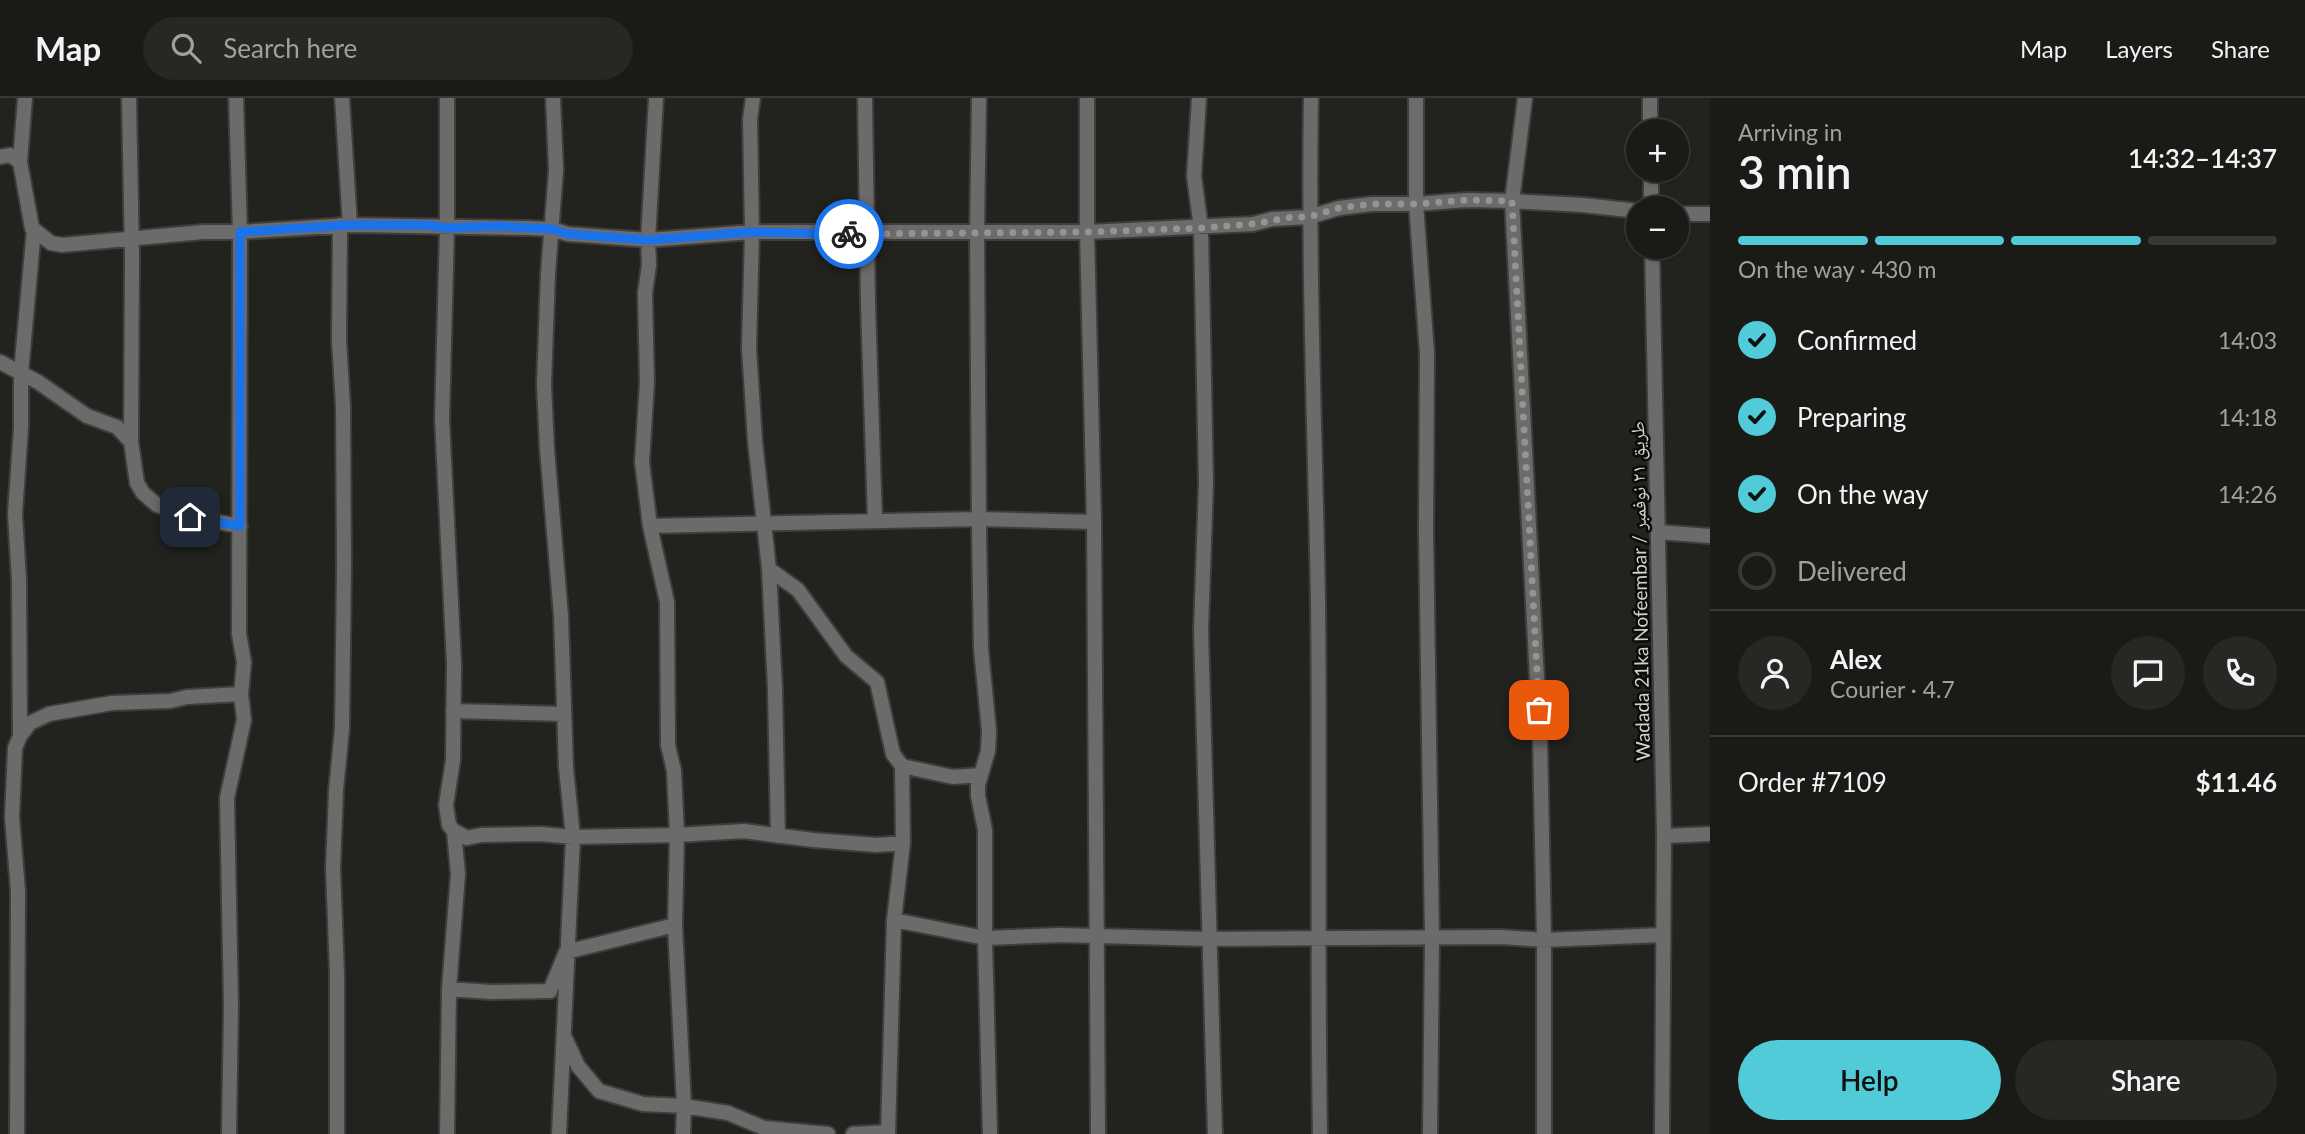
<!DOCTYPE html>
<meta charset="utf-8">
<style>
:root{--surface:#1a1a17;--page:#272724;--text:#f1f3f6;--muted:#9fa1a1;--line:#383836;--accent:#52cbd8}
body{margin:0;font-family:Lato,"Noto Naskh Arabic",sans-serif;background:var(--page);color:var(--text);height:100vh;display:flex;flex-direction:column;font-size:26px;white-space:nowrap}
*{box-sizing:border-box;margin:0}
p{font-size:23px;color:var(--muted)}
.icon{flex:none;width:38px;height:38px;fill:none;stroke:currentColor;stroke-width:2;stroke-linecap:round;stroke-linejoin:round}
.map{position:relative;flex:1;overflow:hidden}
.details{display:flex;flex-direction:column;background:var(--surface);width:595px}
.details>*{flex:none}
.tools{position:absolute;left:1626px;top:21px;display:grid;gap:14px}
.tools a{display:grid;place-items:center;width:63px;height:63px;border-radius:50%;background:var(--surface);box-shadow:0 2px 5px #0004,0 0 0 2px var(--line);font-size:35px}
.pin{position:absolute;display:grid;place-items:center;width:60px;height:60px;color:#fff;margin:-30px;border-radius:14px;box-shadow:0 4px 10px #0006}
.courier{position:absolute;display:grid;place-items:center;width:70px;height:70px;margin:-35px;border:5px solid #1a73e8;border-radius:50%;background:#fff;color:#222;box-shadow:0 2px 9px #0007}
.summary em{font-style:normal;font-weight:600}
.summary div{display:flex;flex-direction:column-reverse}
.summary{display:flex;align-items:center;justify-content:space-between;height:119px;padding:0 28px}
h1{font-size:46px;font-weight:600;line-height:52px}
.bar{display:grid;grid-template-columns:repeat(4,1fr);gap:10px 7px;align-content:center;height:84px;padding:0 28px}
.bar i{height:9px;border-radius:5px;background:var(--line)}
.bar .selected{background:var(--accent)}
.bar p{grid-column:span 4}
.line{display:flex;align-items:center;gap:18px;padding:0 28px;border-top:2px solid var(--line)}
.line div{flex:1}
.round{display:grid;place-items:center;flex:none;width:74px;height:74px;border-radius:37px;background:var(--page)}
ol{padding:0 28px;list-style:none}
li{display:flex;align-items:center;gap:21px;height:77px}
li p{margin-inline-start:auto}
li .icon{padding:7px;border-radius:50%;background:var(--accent);color:#111;stroke-width:4}
li:last-child{color:var(--muted)}
li i{width:38px;height:38px;border:4px solid var(--line);border-radius:50%}
.primary-button{display:flex;gap:14px;margin-top:auto;padding:14px 28px}
.primary-button a{flex:1;height:80px;border-radius:42px;background:var(--accent);color:#111;font-size:28px;font-weight:600;line-height:80px;text-align:center}
.primary-button a+a{background:var(--page);color:var(--text)}
header{display:flex;align-items:center;gap:42px;box-sizing:border-box;height:98px;padding:0 35px;background:var(--surface);border-bottom:2px solid var(--line)}
header strong{font-size:33px}
nav{display:flex;gap:38px;margin-inline-start:auto;font-size:24px}
.search{width:490px;height:63px;background:var(--page);display:flex;align-items:center;gap:18px;box-sizing:border-box;padding:0 24px;border-radius:38px;color:var(--muted);font-size:26px}
main{display:flex;flex:1;min-height:0}
.map>svg:first-child{display:block}
</style>
<header>
<strong>Map</strong>
<div class="search"><svg class="icon" aria-label="search" viewBox="0 0 24 24"><circle cx="10" cy="10" r="6"/><path d="M15 15l6 6"/></svg>Search here</div>
<nav><a>Map</a><a>Layers</a><a>Share</a></nav>
</header>
<main>
<div class="map">
<svg width="1710" height="1036" viewBox="0 0 1710 1036">
<rect width="100%" height="100%" fill="#22221f"/>
<g fill="none" stroke-linecap="round" stroke-linejoin="round">
<g stroke="#3e3e3b" stroke-width="18">
<path id="minor" d="M129,0L132,159L131,344
M342,0L350,127
M447,0V130L442,321L454,566L453,662L446,707L449,727L454,733L467,740L481,737L541,736L573,739L677,737L744,733L813,742L877,747L903,745L894,822L888,1036
M553,0L556,72L548,175L544,286L547,351L561,518L566,670L573,739L559,1036
M656,0L648,142L649,167L645,195L647,285L642,364L650,428L979,421L1094,424
M753,0L750,21L752,134L749,250L755,343L769,471L775,591L778,738
M865,0L868,206L875,423
M979,0L977,135L979,430L981,551L989,633L988,653L978,687V698L985,732V840L990,1036
M1087,0V134L1094,424L1098,1036
M1199,0L1194,78L1201,130L1206,385L1201,532L1215,1036
M1311,0C1308,168 1315,335 1318,502C1320,680 1317,858 1320,1036
M1416,0V106L1427,255L1426,434L1432,840L1430,1036
M1525,0L1512,103L1583,107L1638,113
M0,59L10,57L20,64L32,130L51,145L62,147L203,134H240L350,127L529,130L552,131L568,136L648,142L752,134H1087L1253,126L1272,121L1309,119L1339,110L1372,106H1416L1467,102L1512,103L1540,639L1544,842V1036
M20,64L25,0
M1676,116H1710
M0,264L38,284L87,318L117,329L131,344L137,385L143,395L157,407L190,419L240,428
M650,428L667,504L668,647L674,673L677,737L675,827L684,1008L683,1036
M1658,434L1710,438
M769,471L798,492L846,558L877,584L893,656L902,668L953,679L981,677
M453,613L564,616
M20,638L19,482L15,416L21,329V275L34,131
M902,668L903,745
M1664,738L1710,736
M894,822L985,840L1059,837L1209,841L1501,839L1544,842L1663,837
M449,891L490,894L550,893L566,854L675,827
M565,940L578,968L599,993L643,1006L684,1008L728,1015L764,1030L828,1036
M17,1036L18,793L12,719L15,650L20,638L30,625L49,616L112,605L170,603L187,599L241,596
M229,1036L231,907L227,700L244,622L241,596L244,564L239,536L240,134L236,0
M337,1036V877L333,771L336,692L342,631L344,469L343,308L339,242L340,127
M447,1036L449,891L458,776L454,733
M853,1036L888,1034"/>
</g>
<g stroke="#3e3e3b" stroke-width="18">
<path id="tertiary" d="M1650,0V33
M1651,72V110
M1652,149L1664,738L1662,1036"/>
</g>
<use href="#minor" stroke="#6c6a6a" stroke-width="14"/>
<use href="#tertiary" stroke="#6c6a6a" stroke-width="14"/>
</g>
<g fill="none" stroke-linecap="round" stroke-linejoin="round">
<path stroke="#949492" stroke-width="7" stroke-dasharray="0 12.6" d="M849,136L1087,134L1201,130L1253,126L1292,119H1309L1339,110L1372,106H1416L1467,102L1512,103L1539,612"/>
<path stroke="#1a73e8" stroke-width="9" d="M190,419L240,428V134L350,127H425L447,130L496,128L552,131L568,136L648,142L752,134L849,136"/>
</g>
<g text-anchor="middle" stroke-width="5" stroke-linejoin="round" paint-order="stroke">
<g font-size="19" fill="#d2d1d0" stroke="#0b0b0a">
<text transform="translate(1640 493) rotate(-91)" y="7">Wadada 21ka Nofeembar / طريق ٢١ نوفمبر</text>
</g>
</g>
</svg>
<div class="tools">
<a>+</a>
<a>−</a>
</div>
<div class="pin" style="left:1539px;top:612px;background:#ea580c"><svg class="icon" aria-label="bag" viewBox="0 0 24 24"><path d="M5 8h14l-1 12H6zM9 8a3 3 0 0 1 6 0"/></svg></div>
<div class="pin" style="left:190px;top:419px;background:#1f2937"><svg class="icon" aria-label="home" viewBox="0 0 24 24"><path d="M3 11l9-7 9 7M6 9v11h12V9"/></svg></div>
<div class="courier" style="left:849px;top:136px"><svg class="icon" aria-label="bike" viewBox="0 0 24 24"><circle cx="6" cy="16" r="4"/><circle cx="18" cy="16" r="4"/><path d="M6 16l4-8h5l3 8M10 8l3 8H6M13 5h3"/></svg></div>
</div>
<section class="details">
<div class="summary"><div><h1>3 min</h1><p>Arriving in</p></div><em>14:32–14:37</em></div>
<div class="bar"><i class="selected"></i><i class="selected"></i><i class="selected"></i><i></i><p>On the way · 430 m</p></div>
<ol>
<li><svg class="icon" aria-label="check" viewBox="0 0 24 24"><path d="M5 12l5 5 9-10"/></svg>Confirmed<p>14:03</p></li>
<li><svg class="icon" aria-label="check" viewBox="0 0 24 24"><path d="M5 12l5 5 9-10"/></svg>Preparing<p>14:18</p></li>
<li><svg class="icon" aria-label="check" viewBox="0 0 24 24"><path d="M5 12l5 5 9-10"/></svg>On the way<p>14:26</p></li>
<li><i></i>Delivered</li>
</ol>
<div class="line" style="height:126px"><a class="round"><svg class="icon" aria-label="person" viewBox="0 0 24 24"><circle cx="12" cy="8" r="4"/><path d="M4 21q1-7 8-7t8 7"/></svg></a><div><b>Alex</b><p>Courier · 4.7</p></div><a class="round"><svg class="icon" aria-label="chat" viewBox="0 0 24 24"><path d="M4 5h16v11H9l-5 4z"/></svg></a><a class="round"><svg class="icon" aria-label="phone" viewBox="0 0 24 24"><path d="M5 4h4l2 5-3 2q2 4 5 5l2-3 5 2v4C11 20 4 13 5 4z"/></svg></a></div>
<div class="line" style="height:91px"><div>Order #7109</div><b>$11.46</b></div>
<div class="primary-button"><a>Help</a><a>Share</a></div>
</section>
</main>
